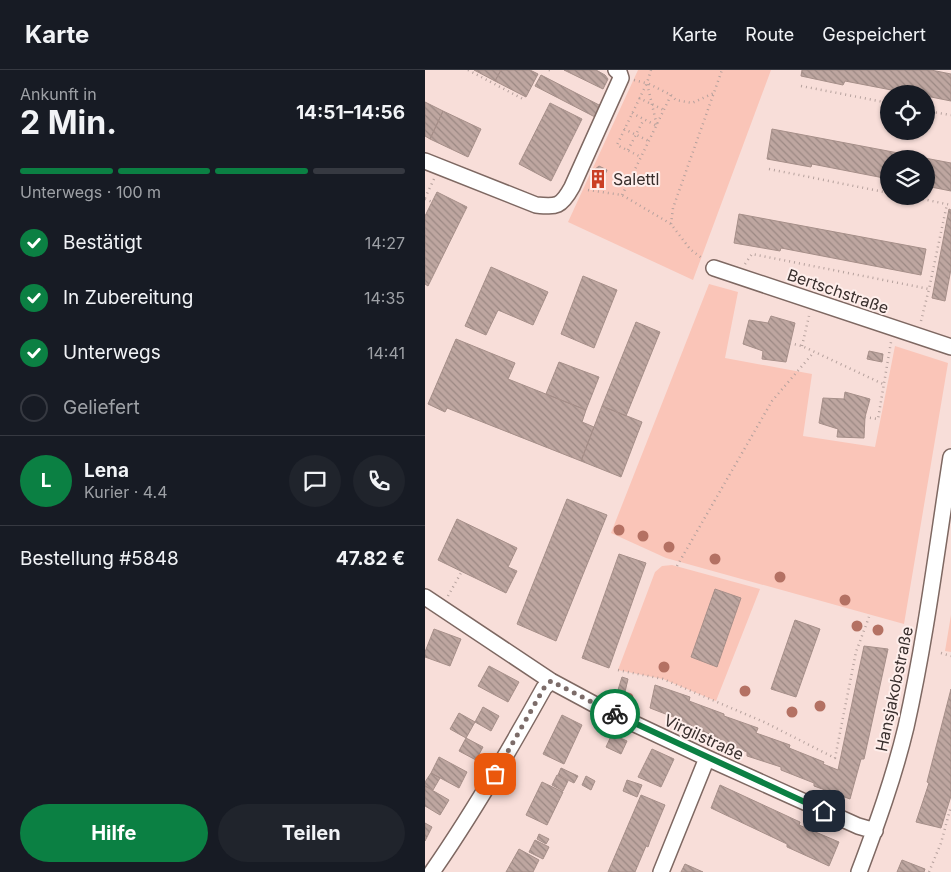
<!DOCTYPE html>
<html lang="de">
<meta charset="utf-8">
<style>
:root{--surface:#171b24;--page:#20242c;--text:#f1f3f6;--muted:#9ea1a6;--line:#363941;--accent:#0b8043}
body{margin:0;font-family:Inter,sans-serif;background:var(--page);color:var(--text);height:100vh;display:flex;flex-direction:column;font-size:19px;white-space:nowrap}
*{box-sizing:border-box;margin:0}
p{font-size:16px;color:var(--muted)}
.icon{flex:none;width:28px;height:28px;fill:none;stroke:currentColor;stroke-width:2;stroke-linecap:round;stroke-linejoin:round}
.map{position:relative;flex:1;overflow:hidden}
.drawer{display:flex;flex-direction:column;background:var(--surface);width:425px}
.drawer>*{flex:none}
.buttons{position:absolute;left:455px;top:15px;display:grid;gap:10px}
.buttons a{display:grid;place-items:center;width:55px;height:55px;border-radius:50%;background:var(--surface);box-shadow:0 1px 4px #0004;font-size:25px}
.pin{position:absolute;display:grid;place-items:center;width:42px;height:42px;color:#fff;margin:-21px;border-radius:10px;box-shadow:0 2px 8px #0006}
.courier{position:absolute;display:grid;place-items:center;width:50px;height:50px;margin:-25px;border:4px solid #0b8043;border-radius:50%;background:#fff;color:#222;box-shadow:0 1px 6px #0007}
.overview em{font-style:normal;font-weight:700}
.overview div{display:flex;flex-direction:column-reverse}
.overview{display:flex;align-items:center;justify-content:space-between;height:85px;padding:0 20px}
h1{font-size:32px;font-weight:700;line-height:38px}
.bar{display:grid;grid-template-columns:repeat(4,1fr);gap:8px 5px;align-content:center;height:60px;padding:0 20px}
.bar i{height:6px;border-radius:4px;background:var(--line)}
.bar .current{background:var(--accent)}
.bar p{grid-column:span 4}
.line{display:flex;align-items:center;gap:12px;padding:0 20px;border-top:1px solid var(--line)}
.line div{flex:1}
.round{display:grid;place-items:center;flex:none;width:52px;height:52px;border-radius:26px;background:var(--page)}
ol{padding:0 20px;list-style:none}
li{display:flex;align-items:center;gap:15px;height:55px}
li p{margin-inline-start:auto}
li .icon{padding:5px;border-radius:50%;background:var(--accent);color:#fff;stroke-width:4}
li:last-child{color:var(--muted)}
li i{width:28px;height:28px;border:2px solid var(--line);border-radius:50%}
.primary-button{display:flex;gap:10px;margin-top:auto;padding:10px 20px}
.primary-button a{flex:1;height:58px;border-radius:30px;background:var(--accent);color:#fff;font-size:20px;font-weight:700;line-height:58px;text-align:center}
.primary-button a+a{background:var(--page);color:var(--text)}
header{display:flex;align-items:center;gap:30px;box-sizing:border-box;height:70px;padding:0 25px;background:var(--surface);border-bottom:1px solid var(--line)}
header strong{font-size:24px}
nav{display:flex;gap:28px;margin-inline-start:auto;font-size:18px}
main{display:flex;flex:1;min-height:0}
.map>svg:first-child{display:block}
</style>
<header>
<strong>Karte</strong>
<nav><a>Karte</a><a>Route</a><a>Gespeichert</a></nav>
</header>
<main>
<section class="drawer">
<div class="overview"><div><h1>2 Min.</h1><p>Ankunft in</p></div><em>14:51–14:56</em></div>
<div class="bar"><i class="current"></i><i class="current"></i><i class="current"></i><i></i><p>Unterwegs · 100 m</p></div>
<ol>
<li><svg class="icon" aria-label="check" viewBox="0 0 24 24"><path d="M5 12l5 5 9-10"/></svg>Bestätigt<p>14:27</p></li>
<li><svg class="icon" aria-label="check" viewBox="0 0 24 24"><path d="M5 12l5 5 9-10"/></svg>In Zubereitung<p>14:35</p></li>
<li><svg class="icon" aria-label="check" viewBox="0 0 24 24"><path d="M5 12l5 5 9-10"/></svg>Unterwegs<p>14:41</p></li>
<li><i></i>Geliefert</li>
</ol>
<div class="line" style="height:90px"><b class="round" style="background:var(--accent);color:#fff">L</b><div><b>Lena</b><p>Kurier · 4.4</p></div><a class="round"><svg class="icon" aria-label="chat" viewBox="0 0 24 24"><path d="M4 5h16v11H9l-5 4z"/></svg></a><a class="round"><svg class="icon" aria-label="phone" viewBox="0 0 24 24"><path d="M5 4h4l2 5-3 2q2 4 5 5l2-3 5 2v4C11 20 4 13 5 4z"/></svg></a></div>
<div class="line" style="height:65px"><div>Bestellung #5848</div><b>47.82 €</b></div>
<div class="primary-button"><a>Hilfe</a><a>Teilen</a></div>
</section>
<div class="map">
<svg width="526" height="802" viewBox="0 0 526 802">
<defs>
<pattern id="building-back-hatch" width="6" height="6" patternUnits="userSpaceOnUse" patternTransform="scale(1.25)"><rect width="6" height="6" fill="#bea6a0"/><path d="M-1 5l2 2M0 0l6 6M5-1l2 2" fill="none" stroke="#9b8883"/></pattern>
</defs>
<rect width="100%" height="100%" fill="#f8ded9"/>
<path fill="#fac5b8" d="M213,0H346L268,210L143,152Z
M284,214L313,222L300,288L387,304L378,366L450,377L470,276L523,293L479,554L241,488L186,463Z
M247,495L335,519L291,631L238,609L193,600L230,502L237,496Z
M526,545V582L520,581Z"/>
<path fill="url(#building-back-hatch)" stroke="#a68f89" d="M49,0H76L70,11Z
M76,0H105L113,4L101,27L70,11Z
M139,0H171L180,5L183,9L178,19Z
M377,0H506L526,4V31L501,26V24H487L420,11L418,15L376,6Z
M116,5L176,36L170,47L110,16Z
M0,32L18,41L5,69L0,66Z
M125,33L157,49L126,111L94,94Z
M18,41L56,59L43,87L5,69Z
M347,59L526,93V121L501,116V89H464V109L387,94L386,97L342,89Z
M174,96L182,100L175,116L167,112L170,106L169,100Z
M12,122L42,137L3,216L0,214V146Z
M524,139L526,140V199L520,231L507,228Z
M314,144L501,179L496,205L356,178L355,181L309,173Z
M66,197L123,222L108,255L73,240L61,265L40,256Z
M158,206L192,220L169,278L136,264Z
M346,246L370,253L361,292L337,289L338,281L318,274L324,250L343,253Z
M211,252L235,262L201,346L177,336Z
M31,269L90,293L83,309L161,340L157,352L169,357L156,391L22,338L20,342L3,334Z
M444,281L458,284L457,292L442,289Z
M134,292L174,307L161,340L121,324Z
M420,322L445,329L440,347L439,368L412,367L413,359L394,353L398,328L419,329Z
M177,336L217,352L196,407L156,391Z
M142,429L182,445L131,571L92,554Z
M32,449L92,478L83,497L92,501L81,523L13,490Z
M194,484L221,493L184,598L157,588Z
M290,519L316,528L292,597L266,587Z
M370,550L395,559L371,627L346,619Z
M9,559L36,569L25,596L0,587V582Z
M439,576L463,579L439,689H436L425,729L389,716V713L356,700V697L322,686V682L290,669V666L256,653V650L225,638L230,615L265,627L264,631L299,644V646L333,658L331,663L365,675L364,678L399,692L398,694L413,700Z
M64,596L94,612L83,632L53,616Z
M197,607L203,609L200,622L193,620Z
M526,619V726L516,758L491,752L504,713L502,712Z
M58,637L74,646L66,661L50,652Z
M34,643L50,652L41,668L25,659Z
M137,645L157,655L139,694L118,684Z
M187,664L202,671L196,684L181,677Z
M41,668L58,677L51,690L34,681Z
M227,679L249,689L236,717L213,707Z
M14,687L42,702L34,718L6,703Z
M136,698L153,706L149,713L133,705Z
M6,703L15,708L8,720L0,716V712Z
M132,705L143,711L138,721L127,715Z
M161,706L170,711L166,720L157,715Z
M202,710L217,715L212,727L198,721Z
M117,712L138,722L122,755L101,745Z
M295,715L375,752L374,755L414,772L404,796L362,777V774L286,738Z
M0,716L24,730L15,745L0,736Z
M216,725L240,735L225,771L223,777L221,776L210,802H183Z
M0,753L7,757L0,771Z
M114,764L124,769L121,774L112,769Z
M110,770L124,777L118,789L104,782Z
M94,779L114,790L108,802H81Z
M477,790L500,799L499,802H472Z
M260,794L278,802H256Z"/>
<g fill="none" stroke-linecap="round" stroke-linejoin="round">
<g stroke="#7e6862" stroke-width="18">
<path id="minor" d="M0,91L111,135C132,137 136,137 147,117L196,8L194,2L191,0
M289,198L526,277
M0,527L126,611L178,639L282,688L433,756L450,761
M7,802C48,743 84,681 119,618L126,611
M236,802L282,688
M434,802C452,754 469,707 481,657C501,568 512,477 526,387"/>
</g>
<path stroke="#b5a19d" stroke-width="2.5" stroke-dasharray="1 4" stroke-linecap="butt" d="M43,0L98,29
M124,0L128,2
M209,10L221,13
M376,16L464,33
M246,25L251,30L267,33L289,23
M214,28L239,40
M501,41L526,45
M207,43L232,56L222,13L226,0
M199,59L224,71
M203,80L219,49
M344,99L464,123
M163,120L197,125L246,154L265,179L278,189
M197,125C214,92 230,58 246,25L222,13L192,75L216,87
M483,126L526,135
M0,128L9,109
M0,129L7,132
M246,154L248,138L297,0
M320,194L327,184L504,219L522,134
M496,251L504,219
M365,273L377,276L458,314
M377,276L384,246
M440,347L453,349L466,272
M252,496L347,331L389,282
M23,526L37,501
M516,583L526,586
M193,600L238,609L339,652L410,688L431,582L444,547
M504,802L516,773L526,736"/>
<use href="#minor" stroke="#fff" stroke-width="15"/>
</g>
<g fill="#b47163">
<circle cx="194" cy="460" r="5.5"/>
<circle cx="218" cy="466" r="5.5"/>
<circle cx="244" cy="477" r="5.5"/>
<circle cx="290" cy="489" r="5.5"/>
<circle cx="355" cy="507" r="5.5"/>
<circle cx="420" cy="530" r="5.5"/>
<circle cx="432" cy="556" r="5.5"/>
<circle cx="453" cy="560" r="5.5"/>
<circle cx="239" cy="597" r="5.5"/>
<circle cx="320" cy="621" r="5.5"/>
<circle cx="203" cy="628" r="5.5"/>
<circle cx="395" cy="636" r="5.5"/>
<circle cx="367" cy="642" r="5.5"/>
</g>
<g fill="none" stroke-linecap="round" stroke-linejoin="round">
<path stroke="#7c6c69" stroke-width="5" stroke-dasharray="0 9" d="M70,704L119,618L126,611L190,644"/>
<path stroke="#0b8043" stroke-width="6" d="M190,644L399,741"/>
</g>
<defs>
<g id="building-bare" transform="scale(1.5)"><path d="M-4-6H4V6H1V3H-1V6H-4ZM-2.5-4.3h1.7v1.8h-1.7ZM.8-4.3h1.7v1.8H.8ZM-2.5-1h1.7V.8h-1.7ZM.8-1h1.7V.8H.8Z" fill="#ca3f24" stroke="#feeeeb" stroke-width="2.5" paint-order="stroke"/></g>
</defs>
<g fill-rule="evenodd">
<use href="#building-bare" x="173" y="109"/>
</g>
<g text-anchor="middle" stroke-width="4" stroke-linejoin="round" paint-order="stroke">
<g font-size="16" fill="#392f2d" stroke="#feeeeb" text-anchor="start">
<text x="188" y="115">Salettl</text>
</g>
<g font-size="16" fill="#392f2d" stroke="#feeeeb">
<text transform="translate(413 221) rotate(19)" y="6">Bertschstraße</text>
<text transform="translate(469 619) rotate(-78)" y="6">Hansjakobstraße</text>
<text transform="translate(279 667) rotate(25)" y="6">Virgilstraße</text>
</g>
</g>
</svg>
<div class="buttons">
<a><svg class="icon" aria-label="locate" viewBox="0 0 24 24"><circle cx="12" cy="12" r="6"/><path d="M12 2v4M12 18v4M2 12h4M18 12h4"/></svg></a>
<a><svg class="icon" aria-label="layers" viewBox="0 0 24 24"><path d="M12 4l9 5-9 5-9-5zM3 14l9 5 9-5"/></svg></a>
</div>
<div class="pin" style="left:70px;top:704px;background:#ea580c"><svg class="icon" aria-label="bag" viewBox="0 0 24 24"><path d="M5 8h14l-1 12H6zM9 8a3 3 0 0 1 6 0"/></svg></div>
<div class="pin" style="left:399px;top:741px;background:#1f2937"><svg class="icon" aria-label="home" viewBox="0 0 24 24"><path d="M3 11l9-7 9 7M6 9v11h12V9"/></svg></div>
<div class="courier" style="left:190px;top:644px"><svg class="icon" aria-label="bike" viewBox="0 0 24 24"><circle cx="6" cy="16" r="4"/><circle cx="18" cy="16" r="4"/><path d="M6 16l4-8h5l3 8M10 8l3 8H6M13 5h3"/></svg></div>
</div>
</main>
